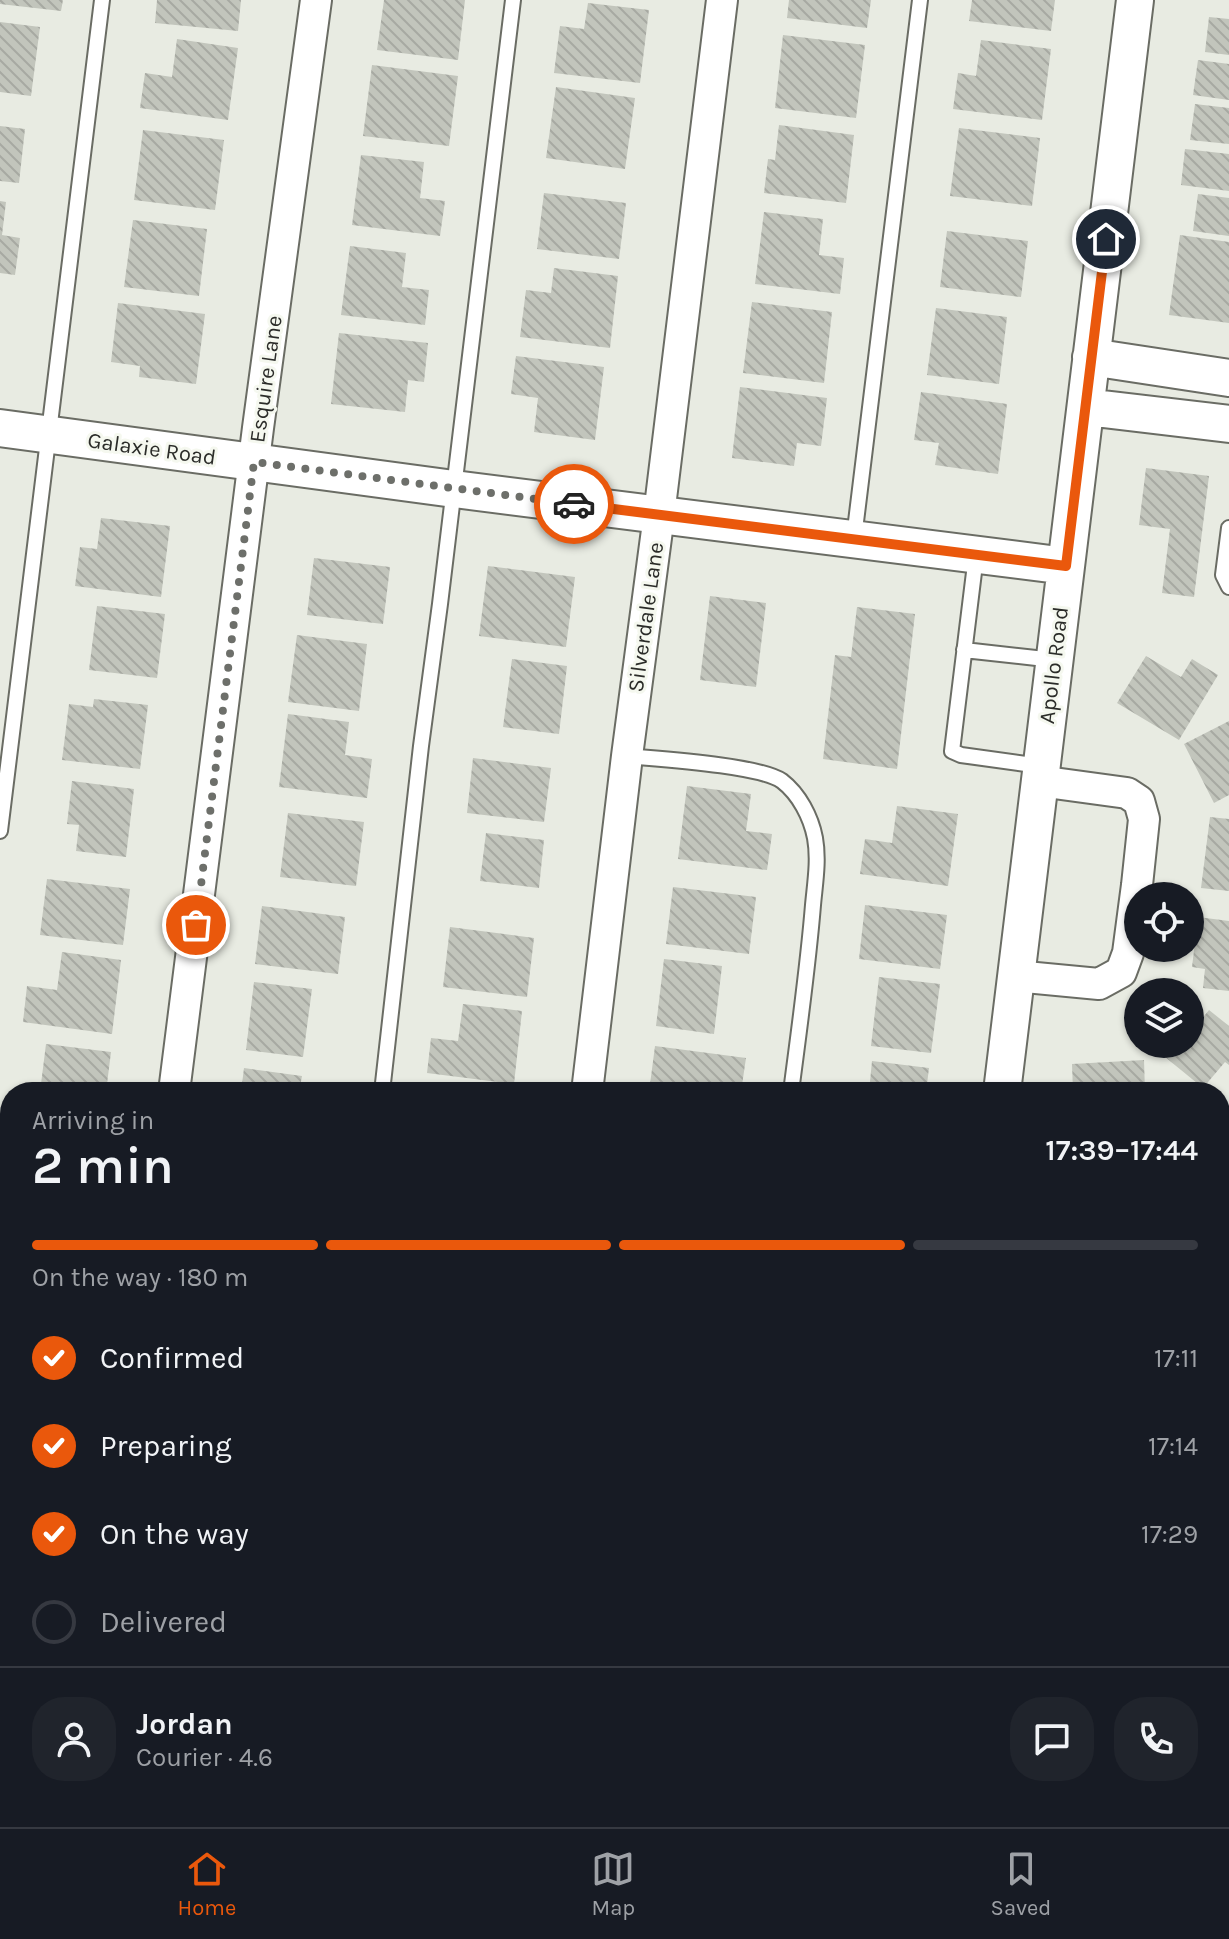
<!DOCTYPE html>
<meta charset="utf-8">
<style>
:root{--surface:#171b24;--page:#20242c;--text:#f1f3f6;--muted:#9ea1a6;--line:#363941;--accent:#ea580c}
body{margin:0;font-family:Karla,sans-serif;background:var(--page);color:var(--text);height:100vh;display:flex;flex-direction:column;font-size:30px;white-space:nowrap}
*{box-sizing:border-box;margin:0}
p{font-size:26px;color:var(--muted)}
.icon{flex:none;width:44px;height:44px;fill:none;stroke:currentColor;stroke-width:2;stroke-linecap:round;stroke-linejoin:round}
.map{position:relative;flex:1;overflow:hidden}
.details{position:absolute;left:0px;top:1082px;width:1230px;height:746px;display:flex;flex-direction:column;background:var(--surface);border-radius:32px 32px 0 0;box-shadow:0 2px 6px #0004}
.details>*{flex:none}
.buttons{position:absolute;left:1124px;top:882px;display:grid;gap:16px}
.buttons a{display:grid;place-items:center;width:80px;height:80px;border-radius:50%;background:var(--surface);box-shadow:0 2px 6px #0004;font-size:40px}
.pin{position:absolute;display:grid;place-items:center;width:68px;height:68px;color:#fff;margin:-34px;border:4px solid #fff;border-radius:50%;box-shadow:0 2px 8px #0007}
.courier{position:absolute;display:grid;place-items:center;width:80px;height:80px;margin:-40px;border:6px solid #ea580c;border-radius:50%;background:#fff;color:#222;box-shadow:0 2px 10px #0007}
.head em{font-style:normal;font-weight:600}
.head div{display:flex;flex-direction:column-reverse}
.head{display:flex;align-items:center;justify-content:space-between;height:136px;padding:0 32px}
h1{font-size:52px;font-weight:600;line-height:60px}
.bar{display:grid;grid-template-columns:repeat(4,1fr);gap:12px 8px;align-content:center;height:96px;padding:0 32px}
.bar i{height:10px;border-radius:6px;background:var(--line)}
.bar .current{background:var(--accent)}
.bar p{grid-column:span 4}
.line{display:flex;align-items:center;gap:20px;padding:0 32px;border-top:2px solid var(--line)}
.line div{flex:1}
.round{display:grid;place-items:center;flex:none;width:84px;height:84px;border-radius:32px;background:var(--page)}
ol{padding:0 32px;list-style:none}
li{display:flex;align-items:center;gap:24px;height:88px}
li p{margin-inline-start:auto}
li .icon{padding:8px;border-radius:50%;background:var(--accent);color:#fff;stroke-width:4}
li:last-child{color:var(--muted)}
li i{width:44px;height:44px;border:4px solid var(--line);border-radius:50%}
.menu{display:flex;justify-content:space-around;align-items:center;height:112px;border-top:2px solid var(--line);background:var(--surface);font-size:22px;color:var(--muted)}
.menu a{display:grid;justify-items:center;gap:4px}
.menu .current{color:var(--accent)}
.map>svg:first-child{display:block}
</style>
<div class="map">
<svg width="1229" height="1827" viewBox="0 0 1229 1827">
<defs>
<pattern id="building-back-hatch" width="6" height="6" patternUnits="userSpaceOnUse" patternTransform="scale(2)"><rect width="6" height="6" fill="#c2c5bc"/><path d="M-1 5l2 2M0 0l6 6M5-1l2 2" fill="none" stroke="#a7a9a2"/></pattern>
</defs>
<rect width="100%" height="100%" fill="#e8ebe2"/>
<path fill="url(#building-back-hatch)" d="M0,0H63L61,11L0,4Z
M157,0H241L238,31L155,23Z
M384,0H465L458,60L377,50Z
M789,0H871L867,28L787,18Z
M972,0H1055L1051,31L969,21Z
M588,3L649,10L640,83L554,73L560,26L584,29Z
M1209,17L1229,19V55L1205,52Z
M0,22L40,27L31,96L0,92Z
M783,35L865,45L856,118L775,108Z
M177,39L238,48L228,120L140,108L145,73L172,77Z
M981,40L1051,49L1042,120L953,109L958,73L976,76Z
M1198,60L1229,64V100L1193,95Z
M372,65L458,76L449,146L363,136Z
M556,87L635,98L625,169L546,158Z
M1195,104L1229,108V144L1190,140Z
M779,125L854,135L846,203L764,193L768,159L775,160Z
M0,126L25,129L19,183L0,181Z
M959,128L1040,138L1032,206L950,196Z
M143,130L224,140L215,210L134,200Z
M1185,149L1229,154V191L1181,185Z
M361,155L424,162L420,198L445,201L440,236L352,225Z
M544,193L626,203L619,259L537,249Z
M1198,194L1229,198V236L1193,231Z
M0,201L6,202L2,235L20,238L15,275L0,273Z
M764,212L823,219L819,255L844,258L840,294L755,284Z
M133,220L207,229L199,296L124,287Z
M947,231L1028,241L1021,297L940,287Z
M1180,235L1229,242V323L1169,315Z
M350,246L406,253L402,287L429,290L425,325L341,315Z
M554,268L618,276L610,348L520,337L526,290L551,293Z
M752,302L832,312L824,383L743,373Z
M118,303L205,314L196,384L139,377L140,366L111,362Z
M936,308L1007,317L999,384L927,375Z
M339,333L428,343L424,382L408,380L405,412L331,404Z
M516,356L604,367L595,440L534,432L538,398L511,394Z
M740,387L827,398L821,446L797,443L794,466L732,458Z
M921,392L1007,404L998,474L935,465L939,443L914,440Z
M1146,468L1209,476L1194,597L1162,593L1170,529L1139,525Z
M101,518L170,526L161,597L75,586L80,547L97,549Z
M314,558L390,567L383,624L307,615Z
M488,566L575,577L566,647L479,636Z
M710,596L766,603L756,687L700,680Z
M97,606L165,614L157,678L89,670Z
M857,607L915,614L897,769L823,759L835,655L851,657Z
M297,635L367,644L359,711L288,702Z
M1146,656L1181,677L1192,659L1218,675L1179,740L1117,703Z
M512,659L567,666L559,734L503,727Z
M94,699L148,705L140,769L62,760L69,704L93,707Z
M288,714L349,722L345,755L372,759L367,798L279,787Z
M1229,721V795L1214,803L1184,744Z
M473,758L551,768L544,822L467,813Z
M72,781L134,789L126,857L76,851L79,825L67,824Z
M687,786L751,794L746,831L772,834L767,870L678,859Z
M897,806L958,814L948,886L860,874L865,839L892,843Z
M288,813L364,822L356,886L280,877Z
M1210,817L1229,819V891L1201,888Z
M486,833L544,840L539,888L480,881Z
M47,879L130,889L123,945L40,935Z
M673,887L756,897L749,954L666,944Z
M865,905L947,915L940,969L859,959Z
M262,906L345,917L338,974L255,964Z
M1198,917L1229,921V991L1203,988L1205,969L1192,967Z
M450,927L534,938L527,997L443,987Z
M62,952L121,960L112,1034L23,1022L27,986L57,990Z
M664,959L722,966L714,1034L656,1026Z
M879,977L940,984L931,1053L871,1046Z
M254,982L312,989L303,1057L246,1050Z
M463,1004L522,1011L514,1084L427,1073L431,1038L458,1041Z
M1209,1010L1229,1026V1065L1225,1062L1203,1088L1159,1052L1166,1044H1190V1029L1192,1031Z
M46,1044L111,1052L106,1092H40Z
M655,1046L746,1058L741,1092H649Z
M1144,1060L1145,1092H1073L1072,1064Z
M872,1061L929,1068L926,1092H869Z
M244,1068L302,1076L299,1092H241Z
M0,1317L10,1318V1379L0,1377Z
M0,1523L10,1524V1561L6,1587L0,1586Z"/>
<g fill="none" stroke-linecap="round" stroke-linejoin="round">
<g stroke="#6a6c64" stroke-width="18">
<path id="service" d="M1229,528L1223,575L1229,587
M854,538L920,0
M976,556L952,751L961,755L1040,766
M964,650L1054,660
M627,756C659,759 759,765 782,781C799,794 811,817 815,838C819,860 815,883 813,905C808,967 799,1030 791,1092
M0,831L102,0
M382,1092L421,746L440,604L513,0
M1220,1201L1229,1202
M0,1642L10,1644
M1208,1818L1213,1827
M994,1827L995,1818"/>
</g>
<g stroke="#6a6c64" stroke-width="34">
<path id="minor" d="M1015,976L1099,984L1121,972L1128,953L1137,885L1144,819L1139,801L1127,793L1039,781
M174,1092L258,428L316,0
M587,1092L627,756L659,515L722,0
M1220,1400L1229,1401
M0,1430L10,1432"/>
</g>
<g stroke="#6a6c64" stroke-width="40">
<path id="tertiary" d="M1091,357L1229,378
M1086,407L1229,424
M0,428L454,489L1066,566
M1002,1092L1135,0
M911,1827L912,1818"/>
</g>
<use href="#service" stroke="#fff" stroke-width="14"/>
<use href="#minor" stroke="#fff" stroke-width="30"/>
<use href="#tertiary" stroke="#fff" stroke-width="36"/>
</g>
<g fill="none" stroke-linecap="round" stroke-linejoin="round">
<path stroke="#6d6f6a" stroke-width="8" stroke-dasharray="0 14.4" d="M196,925L254,462L574,504"/>
<path stroke="#ea580c" stroke-width="10" d="M574,504L1066,566L1106,239"/>
</g>
<g text-anchor="middle" stroke-width="6" stroke-linejoin="round" paint-order="stroke">
<g font-size="22" fill="#2b2c29" stroke="#f5f8ef">
<text transform="translate(265 379) rotate(-82)" y="8">Esquire Lane</text>
<text transform="translate(152 448) rotate(8)" y="8">Galaxie Road</text>
<text transform="translate(645 617) rotate(-82)" y="8">Silverdale Lane</text>
<text transform="translate(1053 665) rotate(-83)" y="8">Apollo Road</text>
</g>
</g>
</svg>
<div class="buttons">
<a><svg class="icon" aria-label="locate" viewBox="0 0 24 24"><circle cx="12" cy="12" r="6"/><path d="M12 2v4M12 18v4M2 12h4M18 12h4"/></svg></a>
<a><svg class="icon" aria-label="layers" viewBox="0 0 24 24"><path d="M12 4l9 5-9 5-9-5zM3 14l9 5 9-5"/></svg></a>
</div>
<div class="pin" style="left:196px;top:925px;background:#ea580c"><svg class="icon" aria-label="bag" viewBox="0 0 24 24"><path d="M5 8h14l-1 12H6zM9 8a3 3 0 0 1 6 0"/></svg></div>
<div class="pin" style="left:1106px;top:239px;background:#1f2937"><svg class="icon" aria-label="home" viewBox="0 0 24 24"><path d="M3 11l9-7 9 7M6 9v11h12V9"/></svg></div>
<div class="courier" style="left:574px;top:504px"><svg class="icon" aria-label="car" viewBox="0 0 24 24"><path d="M5 17H2v-5l4-1 3-4h7l3 4 3 1v5h-3M9 17h6M6 11h13"/><circle cx="7" cy="17" r="2"/><circle cx="17" cy="17" r="2"/></svg></div>
<section class="details">
<div class="head"><div><h1>2 min</h1><p>Arriving in</p></div><em>17:39–17:44</em></div>
<div class="bar"><i class="current"></i><i class="current"></i><i class="current"></i><i></i><p>On the way · 180 m</p></div>
<ol>
<li><svg class="icon" aria-label="check" viewBox="0 0 24 24"><path d="M5 12l5 5 9-10"/></svg>Confirmed<p>17:11</p></li>
<li><svg class="icon" aria-label="check" viewBox="0 0 24 24"><path d="M5 12l5 5 9-10"/></svg>Preparing<p>17:14</p></li>
<li><svg class="icon" aria-label="check" viewBox="0 0 24 24"><path d="M5 12l5 5 9-10"/></svg>On the way<p>17:29</p></li>
<li><i></i>Delivered</li>
</ol>
<div class="line" style="height:144px"><a class="round"><svg class="icon" aria-label="person" viewBox="0 0 24 24"><circle cx="12" cy="8" r="4"/><path d="M4 21q1-7 8-7t8 7"/></svg></a><div><b>Jordan</b><p>Courier · 4.6</p></div><a class="round"><svg class="icon" aria-label="chat" viewBox="0 0 24 24"><path d="M4 5h16v11H9l-5 4z"/></svg></a><a class="round"><svg class="icon" aria-label="phone" viewBox="0 0 24 24"><path d="M5 4h4l2 5-3 2q2 4 5 5l2-3 5 2v4C11 20 4 13 5 4z"/></svg></a></div>
</section>
</div>
<nav class="menu">
<a class="current"><svg class="icon" aria-label="home" viewBox="0 0 24 24"><path d="M3 11l9-7 9 7M6 9v11h12V9"/></svg>Home</a>
<a><svg class="icon" aria-label="map" viewBox="0 0 24 24"><path d="M3 6l6-2 6 2 6-2v14l-6 2-6-2-6 2zM9 4v14M15 6v14"/></svg>Map</a>
<a><svg class="icon" aria-label="saved" viewBox="0 0 24 24"><path d="M7 4h10v16l-5-4-5 4z"/></svg>Saved</a>
</nav>
